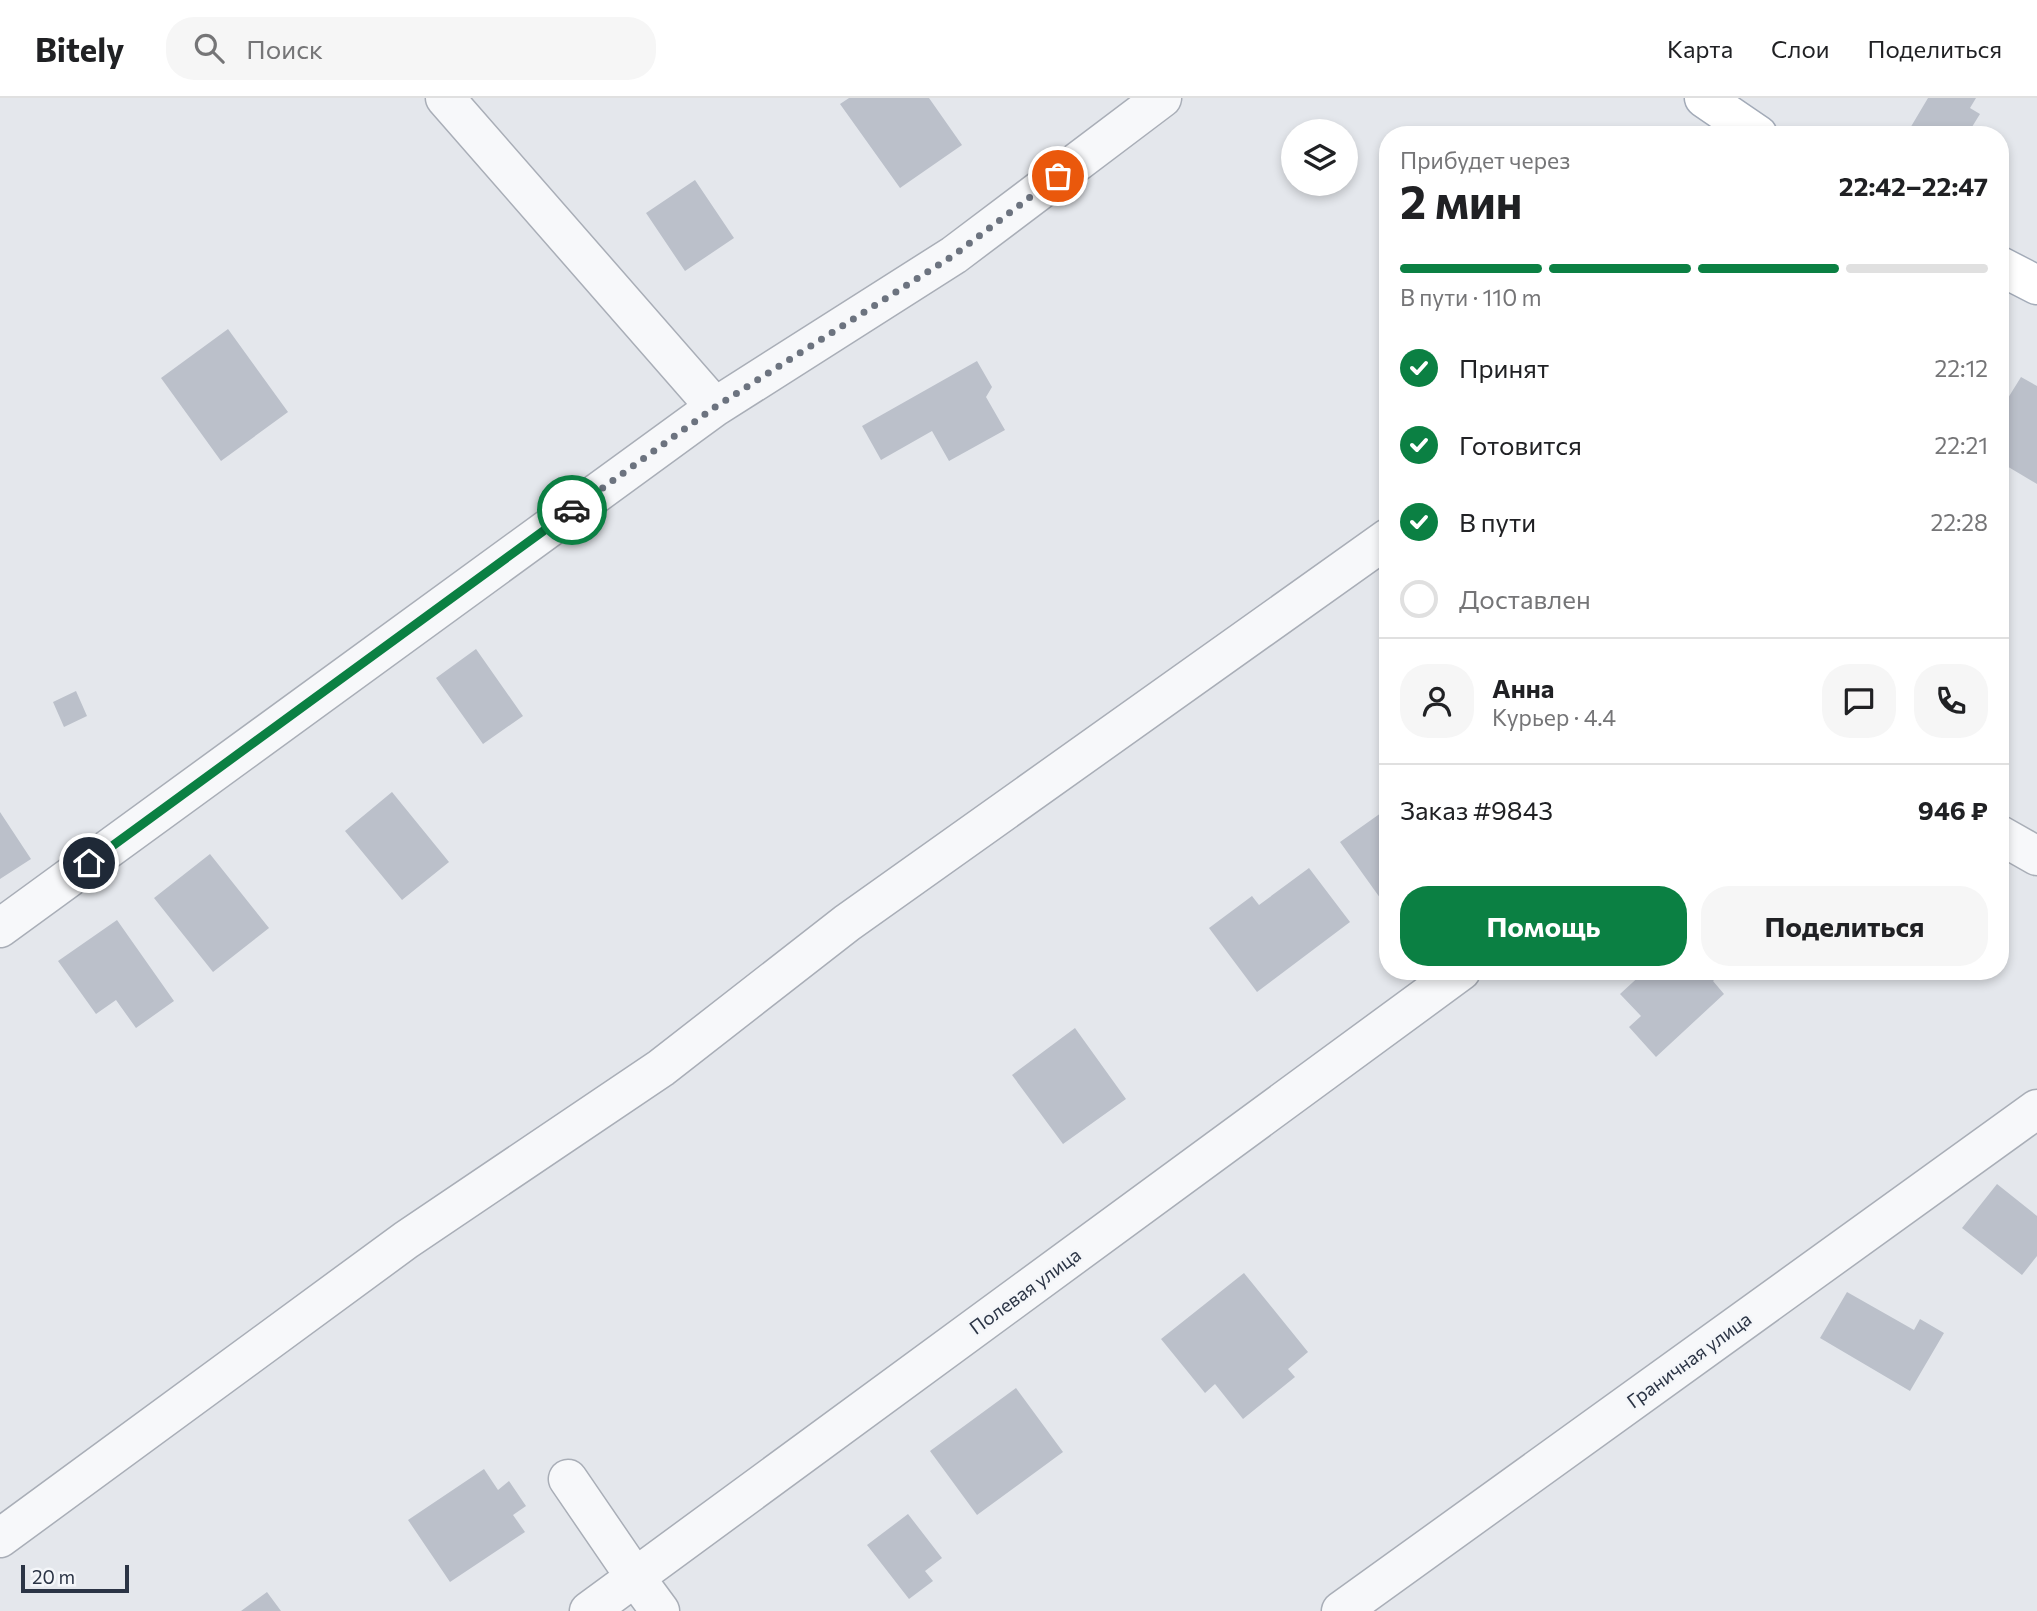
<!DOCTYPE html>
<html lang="ru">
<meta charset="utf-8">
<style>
:root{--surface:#fff;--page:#f6f6f6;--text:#202124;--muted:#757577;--line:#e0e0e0;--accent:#0b8043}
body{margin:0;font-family:Commissioner,sans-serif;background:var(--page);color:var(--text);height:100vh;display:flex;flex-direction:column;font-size:26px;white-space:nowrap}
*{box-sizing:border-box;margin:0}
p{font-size:23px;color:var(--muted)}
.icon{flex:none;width:38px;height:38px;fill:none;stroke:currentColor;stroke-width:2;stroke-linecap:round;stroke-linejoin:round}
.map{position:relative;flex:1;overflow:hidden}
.drawer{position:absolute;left:1379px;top:28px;width:630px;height:854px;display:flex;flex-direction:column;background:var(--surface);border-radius:28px;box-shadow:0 4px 10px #0003}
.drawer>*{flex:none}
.controls{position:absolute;left:1281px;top:21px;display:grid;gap:14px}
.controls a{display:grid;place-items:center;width:77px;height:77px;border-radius:50%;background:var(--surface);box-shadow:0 4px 10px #0003;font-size:35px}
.scale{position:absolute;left:21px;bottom:18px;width:108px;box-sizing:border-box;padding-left:7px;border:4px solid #2b3445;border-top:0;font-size:19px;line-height:24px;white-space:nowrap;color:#2b3445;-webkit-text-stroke:5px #f4f6f9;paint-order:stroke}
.pin{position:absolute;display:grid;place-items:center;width:60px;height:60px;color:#fff;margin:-30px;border:4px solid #fff;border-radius:50%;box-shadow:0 2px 7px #0007}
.courier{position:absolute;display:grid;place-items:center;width:70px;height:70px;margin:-35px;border:5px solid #0b8043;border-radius:50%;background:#fff;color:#222;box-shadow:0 2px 9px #0007}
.summary em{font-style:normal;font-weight:700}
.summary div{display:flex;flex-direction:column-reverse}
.summary{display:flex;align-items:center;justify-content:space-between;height:119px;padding:0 21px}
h1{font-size:46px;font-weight:700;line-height:52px}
.bar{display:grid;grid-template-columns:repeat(4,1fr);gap:10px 7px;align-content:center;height:84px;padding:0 21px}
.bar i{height:9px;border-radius:5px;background:var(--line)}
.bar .active{background:var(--accent)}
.bar p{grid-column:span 4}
.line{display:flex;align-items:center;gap:18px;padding:0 21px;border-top:2px solid var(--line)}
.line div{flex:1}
.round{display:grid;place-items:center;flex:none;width:74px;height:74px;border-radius:28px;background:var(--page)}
ol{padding:0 21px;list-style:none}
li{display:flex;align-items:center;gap:21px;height:77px}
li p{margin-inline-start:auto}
li .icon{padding:7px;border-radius:50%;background:var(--accent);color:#fff;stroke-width:4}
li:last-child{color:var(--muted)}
li i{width:38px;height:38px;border:4px solid var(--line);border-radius:50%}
.action{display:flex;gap:14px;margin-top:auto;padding:14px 21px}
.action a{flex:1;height:80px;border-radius:28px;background:var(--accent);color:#fff;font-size:28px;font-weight:700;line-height:80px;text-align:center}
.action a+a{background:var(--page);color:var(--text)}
header{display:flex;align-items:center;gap:42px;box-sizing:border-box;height:98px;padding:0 35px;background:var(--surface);border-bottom:2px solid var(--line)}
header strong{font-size:33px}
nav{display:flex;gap:38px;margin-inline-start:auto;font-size:24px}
.search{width:490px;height:63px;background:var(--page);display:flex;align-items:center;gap:18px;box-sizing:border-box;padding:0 24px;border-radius:28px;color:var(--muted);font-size:26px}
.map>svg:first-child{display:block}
</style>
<header>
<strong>Bitely</strong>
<div class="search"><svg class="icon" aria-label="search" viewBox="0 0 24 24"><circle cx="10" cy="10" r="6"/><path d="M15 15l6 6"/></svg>Поиск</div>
<nav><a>Карта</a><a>Слои</a><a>Поделиться</a></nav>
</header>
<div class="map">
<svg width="2037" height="1513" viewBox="0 0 2037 1513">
<rect width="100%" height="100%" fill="#e4e7ec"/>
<path fill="#bbc0ca" d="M849,0H929L962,47L900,90L840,6Z
M1928,0H1976L1970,10L1980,16L1967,37H1906Z
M695,82L734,140L685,173L646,115Z
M228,231L288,314L221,363L161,280Z
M977,263L992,289L986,299L1005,332L949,363L932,333L881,362L862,328Z
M2021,279L2037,288V386L2000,364V313Z
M476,551L523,618L483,646L436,580Z
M76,593L87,618L64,629L53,604Z
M392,694L449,764L402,802L345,733Z
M1388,710V800L1383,804L1340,744Z
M0,714L31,761L0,781Z
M210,756L269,830L213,874L154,800Z
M1309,770L1350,824L1257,894L1209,830L1252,798L1259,807Z
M117,822L174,903L136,930L116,902L96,916L58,863Z
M1645,873H1724L1713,883L1724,896L1656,959L1629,929L1641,918L1620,896Z
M1075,930L1126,1001L1063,1046L1012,977Z
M1997,1086L2037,1118V1158L2022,1177L1962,1130Z
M1244,1175L1308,1254L1288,1271L1295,1279L1243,1321L1215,1286L1205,1295L1161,1241Z
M1847,1194L1914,1232L1920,1221L1944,1235L1910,1293L1820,1240Z
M1016,1290L1063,1354L977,1417L930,1353Z
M484,1371L498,1392L509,1383L526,1408L513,1417L525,1434L450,1484L408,1422Z
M908,1416L942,1460L925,1473L933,1483L909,1501L867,1447Z
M267,1494L281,1513H241Z"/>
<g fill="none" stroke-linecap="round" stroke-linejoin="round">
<g stroke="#a9aeb7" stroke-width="41">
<path id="minor" d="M445,0L715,309
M2000,737L2037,758
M0,830L715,309L954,157L1162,0
M568,1381L635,1479L660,1513
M0,1440L406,1142L661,970L847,825L1388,440
M589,1513L1461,873
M1341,1513L2037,1011"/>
</g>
<g stroke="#a3abb8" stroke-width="41">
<path id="major" d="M1704,0L1758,37
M2000,168L2037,187"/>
</g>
<use href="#minor" stroke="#f7f8fa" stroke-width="38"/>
<use href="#major" stroke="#fff" stroke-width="38"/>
</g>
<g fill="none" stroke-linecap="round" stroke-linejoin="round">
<path stroke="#6c737f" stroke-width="7" stroke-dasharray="0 12.6" d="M572,412L715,309L954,157L1058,78"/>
<path stroke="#0b8043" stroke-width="9" d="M89,765L572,412"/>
</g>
<g text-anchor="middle" stroke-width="5" stroke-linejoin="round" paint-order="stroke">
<g font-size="19" fill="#2b3445" stroke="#f4f6f9">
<text transform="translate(1025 1193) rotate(-36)" y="7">Полевая улица</text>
<text transform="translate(1689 1262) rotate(-36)" y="7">Граничная улица</text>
</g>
</g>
</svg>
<div class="controls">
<a><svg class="icon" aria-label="layers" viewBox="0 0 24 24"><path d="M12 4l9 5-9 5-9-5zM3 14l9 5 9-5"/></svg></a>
</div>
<div class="scale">20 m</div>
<div class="pin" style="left:1058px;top:78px;background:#ea580c"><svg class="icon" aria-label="bag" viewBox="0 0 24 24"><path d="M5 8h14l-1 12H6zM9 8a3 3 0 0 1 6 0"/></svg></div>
<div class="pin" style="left:89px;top:765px;background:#1f2937"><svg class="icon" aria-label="home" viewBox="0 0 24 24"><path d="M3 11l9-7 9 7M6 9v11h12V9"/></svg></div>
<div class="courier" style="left:572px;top:412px"><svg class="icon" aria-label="car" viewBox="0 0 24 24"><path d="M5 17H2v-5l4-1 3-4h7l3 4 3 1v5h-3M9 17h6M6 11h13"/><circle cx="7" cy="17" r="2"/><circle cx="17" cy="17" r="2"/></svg></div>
<section class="drawer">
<div class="summary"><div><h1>2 мин</h1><p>Прибудет через</p></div><em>22:42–22:47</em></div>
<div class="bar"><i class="active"></i><i class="active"></i><i class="active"></i><i></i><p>В пути · 110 m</p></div>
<ol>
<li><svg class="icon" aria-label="check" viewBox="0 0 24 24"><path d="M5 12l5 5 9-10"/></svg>Принят<p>22:12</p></li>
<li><svg class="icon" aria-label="check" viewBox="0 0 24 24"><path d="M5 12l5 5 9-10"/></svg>Готовится<p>22:21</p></li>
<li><svg class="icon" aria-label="check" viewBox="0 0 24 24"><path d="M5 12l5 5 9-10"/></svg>В пути<p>22:28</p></li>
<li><i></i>Доставлен</li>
</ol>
<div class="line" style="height:126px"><a class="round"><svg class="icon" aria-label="person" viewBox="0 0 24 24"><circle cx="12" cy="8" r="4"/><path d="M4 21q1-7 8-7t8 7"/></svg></a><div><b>Анна</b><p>Курьер · 4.4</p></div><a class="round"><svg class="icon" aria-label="chat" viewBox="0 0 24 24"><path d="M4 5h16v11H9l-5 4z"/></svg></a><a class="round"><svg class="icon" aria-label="phone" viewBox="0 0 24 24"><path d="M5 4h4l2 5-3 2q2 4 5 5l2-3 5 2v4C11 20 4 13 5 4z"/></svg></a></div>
<div class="line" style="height:91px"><div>Заказ #9843</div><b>946 ₽</b></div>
<div class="action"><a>Помощь</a><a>Поделиться</a></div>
</section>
</div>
